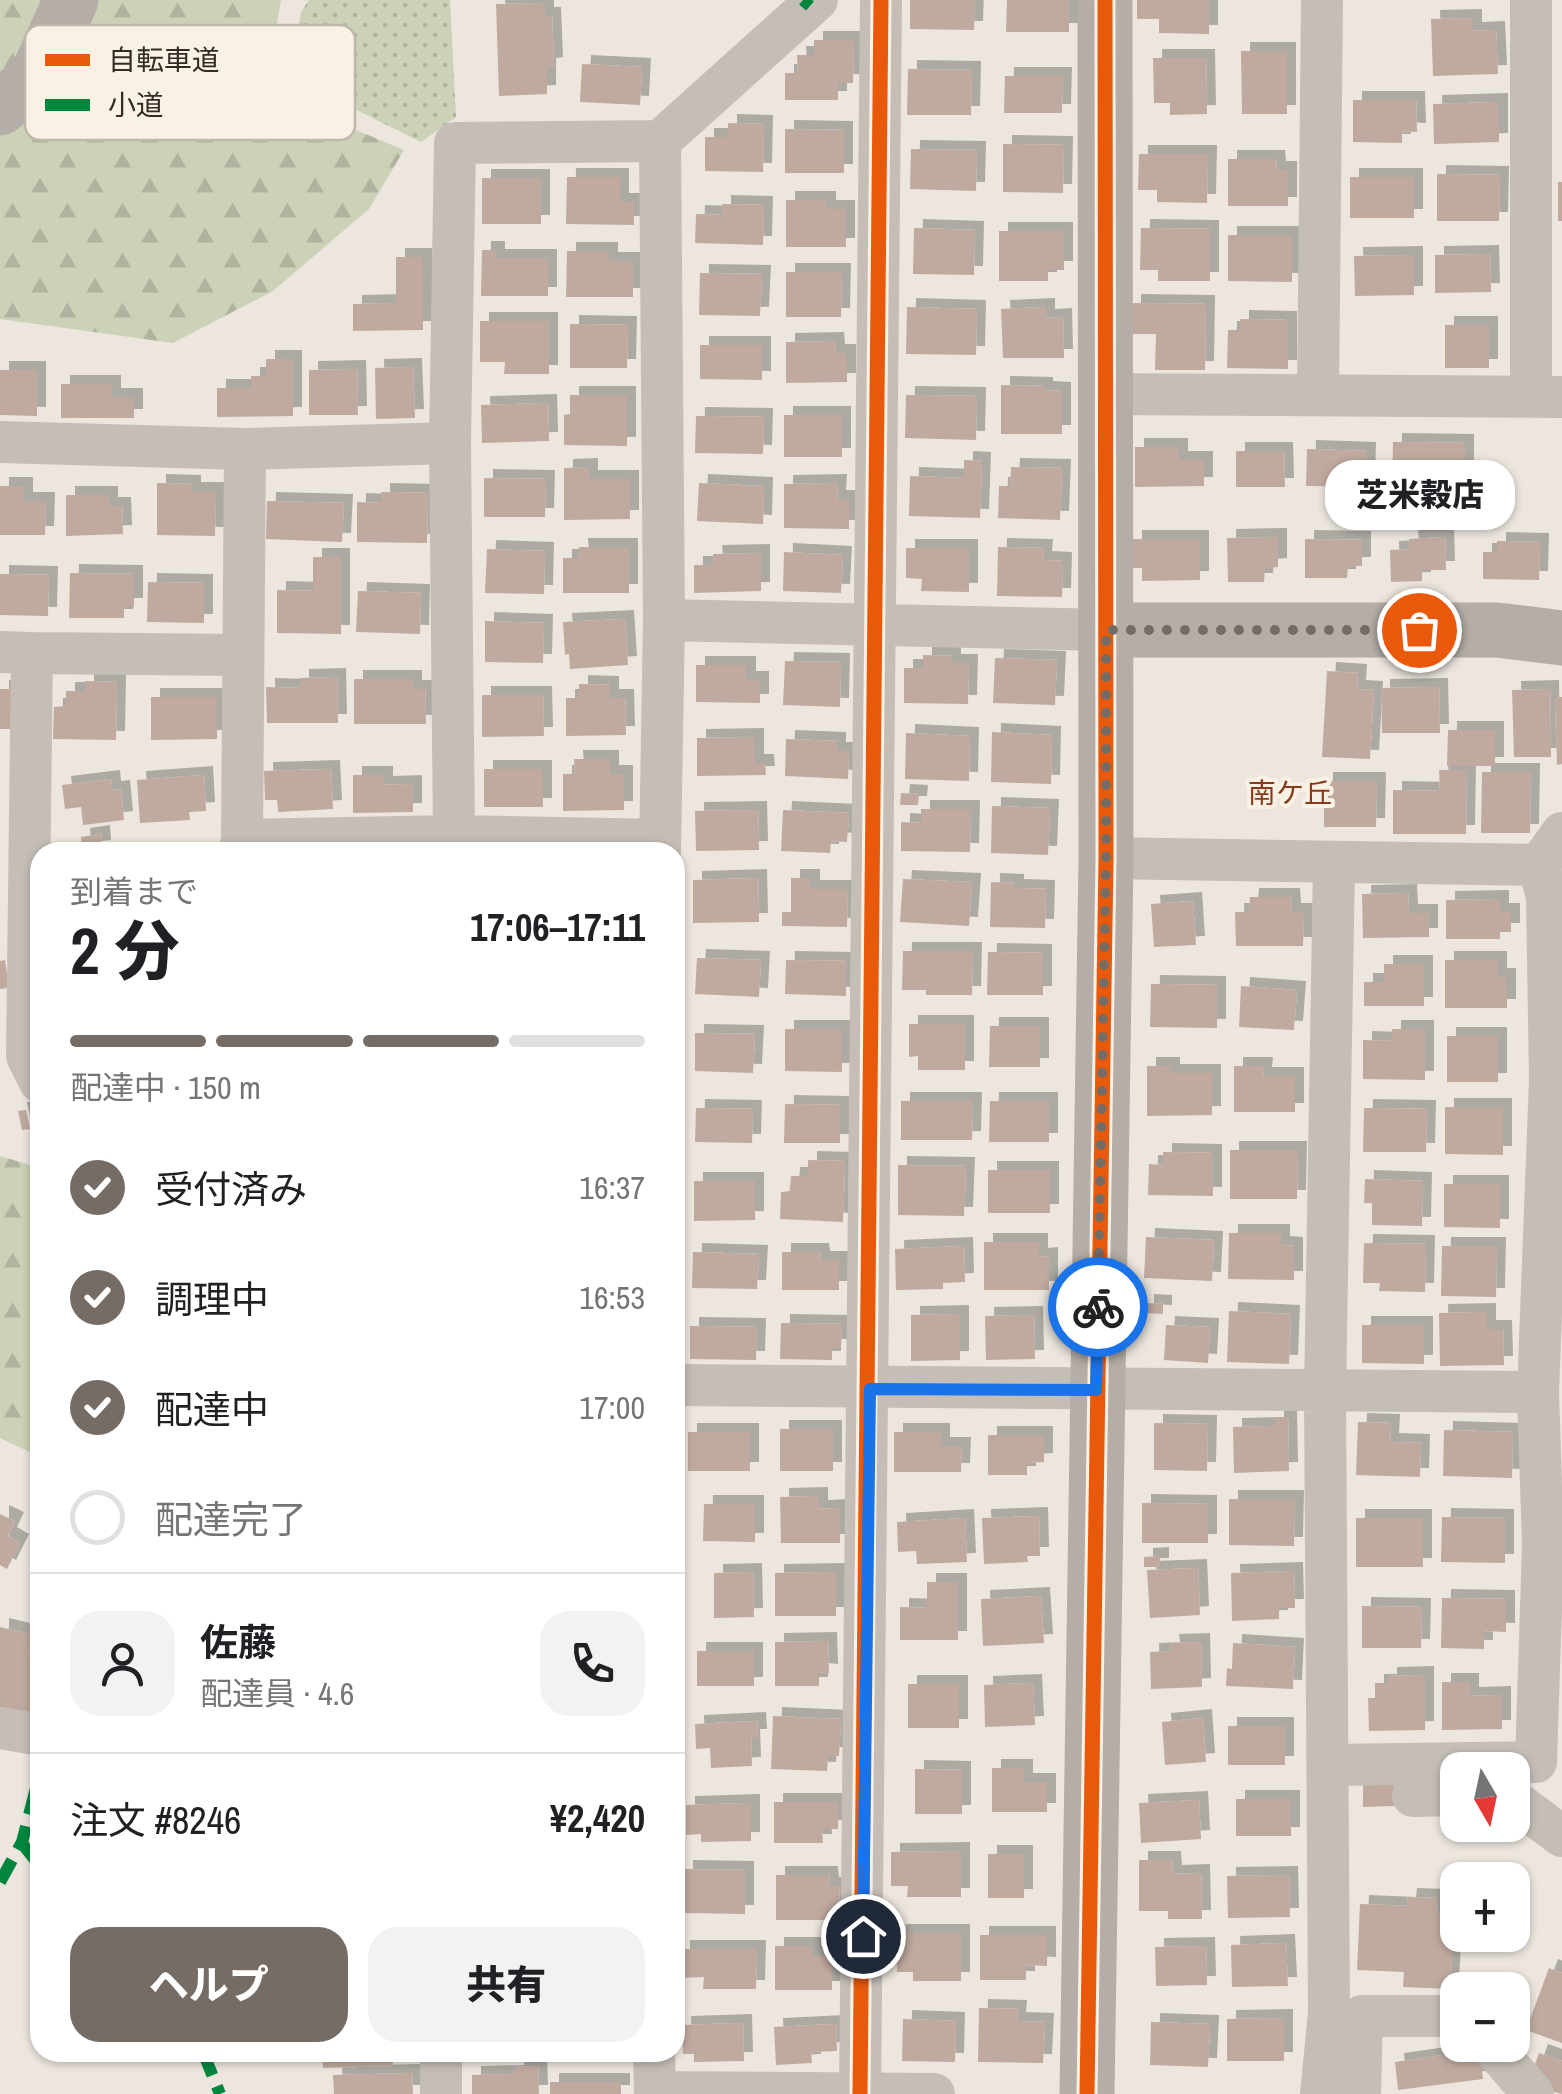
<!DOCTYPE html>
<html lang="ja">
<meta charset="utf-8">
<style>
:root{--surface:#fff;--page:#f2f2f2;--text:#202124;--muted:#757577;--line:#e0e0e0;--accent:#756c66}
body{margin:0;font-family:"Archivo Narrow","Noto Sans JP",sans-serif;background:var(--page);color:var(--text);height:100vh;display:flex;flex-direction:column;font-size:38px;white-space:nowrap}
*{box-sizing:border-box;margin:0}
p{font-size:32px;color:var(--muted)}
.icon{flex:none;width:55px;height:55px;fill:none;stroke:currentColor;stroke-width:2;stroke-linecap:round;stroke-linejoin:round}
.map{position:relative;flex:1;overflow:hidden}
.panel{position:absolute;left:30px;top:842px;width:655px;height:1220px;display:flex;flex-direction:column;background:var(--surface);border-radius:30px;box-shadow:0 2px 8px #0004}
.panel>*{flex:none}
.needle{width:65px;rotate:171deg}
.tools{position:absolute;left:1440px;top:1752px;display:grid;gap:20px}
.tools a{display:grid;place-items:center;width:90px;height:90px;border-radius:20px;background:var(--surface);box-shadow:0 2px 8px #0004;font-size:50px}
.pin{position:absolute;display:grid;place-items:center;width:85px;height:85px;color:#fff;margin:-42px;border:5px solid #fff;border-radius:50%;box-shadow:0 2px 10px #0007}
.courier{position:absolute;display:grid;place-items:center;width:100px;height:100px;margin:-50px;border:8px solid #1a73e8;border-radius:50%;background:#fff;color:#222;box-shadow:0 2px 12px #0007}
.bubble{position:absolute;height:70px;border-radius:30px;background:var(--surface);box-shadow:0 2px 8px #0004;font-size:32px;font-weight:800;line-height:70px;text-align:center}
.summary em{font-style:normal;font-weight:800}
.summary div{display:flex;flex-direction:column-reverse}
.summary{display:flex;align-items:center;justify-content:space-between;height:170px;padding:0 40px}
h1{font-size:65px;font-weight:800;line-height:75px}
.bar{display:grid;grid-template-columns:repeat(4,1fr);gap:15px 10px;align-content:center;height:120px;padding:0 40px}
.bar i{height:12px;border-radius:8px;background:var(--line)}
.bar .on{background:var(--accent)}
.bar p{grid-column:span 4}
.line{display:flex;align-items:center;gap:25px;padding:0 40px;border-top:2px solid var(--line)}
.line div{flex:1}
.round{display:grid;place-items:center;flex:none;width:105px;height:105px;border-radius:30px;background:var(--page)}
ol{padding:0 40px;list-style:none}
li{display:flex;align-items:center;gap:30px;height:110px}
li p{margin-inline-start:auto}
li .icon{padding:10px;border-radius:50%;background:var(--accent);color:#fff;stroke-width:4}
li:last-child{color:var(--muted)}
li i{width:55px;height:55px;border:5px solid var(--line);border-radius:50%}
.primary-button{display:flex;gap:20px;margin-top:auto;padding:20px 40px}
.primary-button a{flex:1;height:115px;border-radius:30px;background:var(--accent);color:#fff;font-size:40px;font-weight:800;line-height:115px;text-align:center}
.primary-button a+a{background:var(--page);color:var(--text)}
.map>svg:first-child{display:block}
</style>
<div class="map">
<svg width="1562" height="2094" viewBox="0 0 1562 2094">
<defs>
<pattern id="forest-firs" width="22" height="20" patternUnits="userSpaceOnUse" patternTransform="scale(2.5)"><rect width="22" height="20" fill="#ccd2b8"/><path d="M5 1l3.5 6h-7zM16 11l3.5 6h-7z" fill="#b0b49e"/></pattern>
<pattern id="park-dots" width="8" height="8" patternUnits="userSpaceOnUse" patternTransform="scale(2.5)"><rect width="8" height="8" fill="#ccd2b8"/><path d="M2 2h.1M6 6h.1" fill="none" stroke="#b0b49e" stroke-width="1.8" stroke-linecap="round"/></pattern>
<filter id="shadow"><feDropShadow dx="9" dy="-9" stdDeviation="0" flood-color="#0004"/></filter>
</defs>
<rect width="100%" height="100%" fill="#ece6de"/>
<path fill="url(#forest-firs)" d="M0,0H281L265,92L404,150L369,209L273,291L173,343L0,319Z
M0,1156L40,1168V1457L0,1438Z"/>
<path fill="url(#park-dots)" d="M309,0H450L456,117L421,142L290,77L301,12Z"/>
<path fill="#c0aa9f" filter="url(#shadow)" d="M910,0H975L974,30L910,29Z
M1007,0H1069V32H1006Z
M1137,0H1209V34L1159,33V19H1137Z
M545,3V16H552L554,66L547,67V94L499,96L496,4Z
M1473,18V31L1496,30L1498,74L1433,76L1431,19Z
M814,40H854L853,83H838V100H785V73H798L797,55H814Z
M1241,51H1287V114H1242Z
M1153,58H1206L1207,114L1170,115V103H1154Z
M582,64L642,67L640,105L580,102Z
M908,69L972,70L971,115H907Z
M1005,76H1063L1062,113H1004Z
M1353,100H1416L1417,132L1402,131V143L1353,142Z
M1499,102V142L1434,144L1433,104Z
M728,123L764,124L763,172L705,171V137H728Z
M785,129L844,130V173H785Z
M1003,144L1064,145L1063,193L1003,192Z
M911,149L977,150L976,191L910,189Z
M1139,154H1208L1207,203L1157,202V190H1138Z
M1228,159H1276L1277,170H1288V206H1228Z
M1437,174L1500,175L1499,221H1437Z
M567,177H620V202H634V225L566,224Z
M1350,177H1414V218H1350Z
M482,178H541V224H482Z
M1558,182H1562V221H1558Z
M786,200H827V209H846V247H786Z
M722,204L764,205L763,245L695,243L696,214L722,215Z
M914,228L975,230L974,275L913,274Z
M1141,228L1210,229V281H1158V270H1140Z
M999,231H1064V270H1048V281H999Z
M1228,235H1292V282L1228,281Z
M482,250H496V258H548V296H481Z
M567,251H609V261H633V297H566Z
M1490,254L1491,292L1435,293V255Z
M1414,255V295L1355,296L1354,256Z
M396,257H423V330L353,331V304L396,303Z
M786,272H842L841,317H786Z
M700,273L762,274L760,316L699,315Z
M1132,303L1206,304L1205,370H1155L1156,334H1132Z
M907,307L977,309L976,355L906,354Z
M1046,307V318L1063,317L1064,358H1003L1001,309Z
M1240,319L1288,320V369L1227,368L1228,330H1240Z
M480,321H549V374H504L505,362H480Z
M570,324L628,325L627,368H570Z
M1445,325H1489V368H1445Z
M835,341L836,353H847V382L786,383V342Z
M700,345H762V380L700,379Z
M266,359H293V416L217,417V388H251V376H266Z
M413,367L415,418L376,419L375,368Z
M357,369L358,415H309V370Z
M0,370H37V416L0,415Z
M61,384H112V397H134V418H61Z
M1001,385L1044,386V390L1062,391V434H1001Z
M570,395H627V446L564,445V415L570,414Z
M906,395L977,396L976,440L905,438Z
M548,403L549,441L482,443L481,405Z
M784,415H842V457H784Z
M696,416L764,417L763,454L695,453Z
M1393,442L1465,443V487L1392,486Z
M1135,447H1179V460H1204V486L1135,487Z
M1307,449L1367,451L1366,487L1306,486Z
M1236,451H1284L1285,487H1236Z
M964,460L982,461L980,518L909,516L910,476L964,478Z
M589,467V479H630V519L564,520V468Z
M1011,467L1062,468L1060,520L998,518L999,486H1010Z
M484,478L546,479L545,517H484Z
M157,483L192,484V491H216L215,536L157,535Z
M699,483L764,486L763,524L697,521Z
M838,483L837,499H849V529L784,528V484Z
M0,486H24V501H46L45,535H0Z
M381,492L428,493L427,543L357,542V502L381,503Z
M66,495H109V506H122L123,534L66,536Z
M267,501L344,503L342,542L266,539Z
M1278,537V567L1265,568L1264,582H1228L1227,538Z
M1445,537L1446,570H1422V581L1391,582L1390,550L1410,549L1409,539Z
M1133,539H1200V580L1142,581V568H1133Z
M1305,539L1362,540V566H1348L1347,578H1305Z
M1497,541L1540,542L1539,580L1483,579V552H1497Z
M579,547H629V593H563V558H580Z
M998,547L1044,548L1043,560L1063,561L1062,597L997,596Z
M906,548H969V592L921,591L922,579L906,578Z
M487,549L545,551L544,594L485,593Z
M784,552L843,555L841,593L783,591Z
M761,553V591L694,593V565H714L713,554Z
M313,557H341V634L277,633V590L313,591Z
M70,573L134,574V607H124V618H69Z
M0,574L49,575L48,616L0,615Z
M148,582L204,583V623L147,622Z
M358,591L421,593L420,634L356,632Z
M625,619L628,665L570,669L569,654L565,655L563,622Z
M485,621L544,623L543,663L485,662Z
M923,655L952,656V663H969L968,704L904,703V668H923Z
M995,658L1057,660L1055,705L993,703Z
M785,661L841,662L840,707L783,705Z
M696,665H747V680H760V703L696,702Z
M1327,671L1358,673L1357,689L1374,690L1370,759L1322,757Z
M337,677L338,723H267L266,687L300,688V678Z
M354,679H413V689H425L426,724H354Z
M85,681L117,682L116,740L53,739L54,707L66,706V691H85Z
M579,684L610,685V698H625L626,735L566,736V698H579Z
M1439,687L1440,733H1382L1381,688Z
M0,689H11V729H0Z
M1550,689L1551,757H1514L1512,690Z
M482,695H543L544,736L482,737Z
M151,697H217V739L151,740Z
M1555,697H1562V764L1557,765Z
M1448,730H1495V766H1447Z
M992,732L1052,735L1051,784L991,782Z
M906,733L970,736L969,781L905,779Z
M755,737V763H765L766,775L697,776V738Z
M786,739L837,741V751H849L848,779L785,776Z
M574,759H610V774H624V810L563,811V774H575Z
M331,769L333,809L278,812L277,800H265L264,771Z
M484,769H543V807H484Z
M1439,770H1467L1466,834H1393V790L1440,791Z
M1482,772H1531L1530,833H1481Z
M204,775L206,811L189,812L190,820L140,823L137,780Z
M353,775H384V785L413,784V812L353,813Z
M111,779L112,790L121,789L124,820L83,825L81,807L65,809L62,785Z
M1324,781H1377L1376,827H1324Z
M901,793L919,794L918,805H900Z
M992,806L1050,808L1048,855L991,853Z
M921,809H971L970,852L901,851V822L921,823Z
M758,810L759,850L696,851L695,811Z
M783,810L849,813L847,842L831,841L830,853L781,851Z
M101,834L102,849L82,851L81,837Z
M758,878L759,922L693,923V880Z
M791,878H811V889H848L847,927L782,926V912H791Z
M903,879L972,882L969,926L900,922Z
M991,882L1015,883V888L1046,889L1045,928L990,927Z
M1408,893L1409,913H1429V937L1363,938L1362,894Z
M1250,897H1291L1292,912H1304L1303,946H1236L1235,912H1249Z
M1500,899V912H1511V932H1500V939H1446V900Z
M1193,901L1196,945L1154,947L1151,904Z
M903,951H973L972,995H926V990H902Z
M988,952L1043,953V995H987Z
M697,958L761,960L759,997L695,994Z
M5,960L9,988L0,989V961Z
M786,960L846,961V996L785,994Z
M1445,960H1498V977H1507V1008H1445Z
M1384,964H1424V1006H1364V982H1384Z
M1151,984L1217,985V1028L1150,1027Z
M1241,986L1297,990L1294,1030L1239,1027Z
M909,1024H965V1070H918V1056L909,1057Z
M990,1026H1040V1067H989Z
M785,1029H842V1072L785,1071Z
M1392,1029H1425V1080L1363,1079V1040L1392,1041Z
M695,1033L755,1034L753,1073L695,1071Z
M1447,1036H1498V1082H1447Z
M1147,1066H1171V1073H1212V1115L1147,1116Z
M1234,1066H1264L1263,1076H1295V1112H1234Z
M901,1101H973L972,1140H901Z
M990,1101H1049V1142H989Z
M785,1104L840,1105V1143H784Z
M1445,1107H1503V1155L1445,1154Z
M696,1108L753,1109L752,1143L695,1142Z
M1364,1108L1427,1109L1426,1152H1363Z
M26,1110L30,1129L22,1130L18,1111Z
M1230,1150H1298L1297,1199H1230Z
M1163,1152L1213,1153V1196L1148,1195L1149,1164L1163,1165Z
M808,1160L845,1161L843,1222L780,1219L781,1192L790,1191L791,1176H808Z
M898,1165L966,1166L964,1216L898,1215Z
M988,1170H1050V1213H988Z
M1365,1179L1423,1181L1422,1226L1372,1225V1203H1364Z
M694,1181H755V1220L694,1221Z
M1444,1184H1500V1228L1444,1227Z
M1229,1233H1281V1245L1294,1246V1280L1228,1279Z
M1146,1237L1214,1240L1212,1281L1144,1278Z
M984,1242H1039V1257L1049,1256V1290H984Z
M1364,1243L1426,1244L1425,1292L1379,1291L1380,1283H1363Z
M964,1246L965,1282L943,1283V1289L896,1290L895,1249Z
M1442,1246H1497L1496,1297L1441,1296Z
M693,1252L759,1254L757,1289L692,1288Z
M782,1252H820L821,1260H839V1290H782Z
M1145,1303L1163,1304V1314L1145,1313Z
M1229,1311L1291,1314L1289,1364L1227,1362Z
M1487,1312V1329H1503L1504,1365L1440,1366L1439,1313Z
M960,1314V1360L911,1361V1315Z
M1034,1315L1035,1359L986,1360L985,1316Z
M781,1323L842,1324L841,1348H832V1360L780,1359Z
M1166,1325L1210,1327L1208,1363L1164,1360Z
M1362,1325H1424V1364L1362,1363Z
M690,1326L757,1327L756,1360L690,1359Z
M1275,1417H1288L1289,1471L1234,1473L1233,1427L1275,1426Z
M1358,1422L1391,1423L1390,1442L1421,1443L1420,1477L1356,1475Z
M1154,1423L1208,1424L1207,1471L1154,1470Z
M780,1429H833V1471H780Z
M1444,1430L1513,1432L1512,1478L1443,1476Z
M688,1432H750V1471H688Z
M894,1432H941V1446H962L961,1472H894Z
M988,1435H1044V1462L1027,1463V1475H988Z
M819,1496V1509L840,1508V1543H781L780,1497Z
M1229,1499H1295L1294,1546L1229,1545Z
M1142,1503L1208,1504V1543H1142Z
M704,1504H755V1542L703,1541Z
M0,1514L15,1521L8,1536L20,1543L7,1569L0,1565Z
M1039,1516L1040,1556H1027L1028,1562L984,1564L982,1518Z
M1442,1517L1505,1518V1563L1441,1562Z
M965,1518L967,1562L917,1564L916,1551L898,1552L897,1522Z
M1356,1518H1423V1567H1356Z
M1160,1556V1567H1144V1557Z
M1198,1568L1200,1615L1150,1618L1147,1570Z
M1294,1571L1295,1608H1279V1619L1232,1621L1231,1573Z
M753,1572L754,1617L714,1618V1573Z
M836,1572V1616H775V1573Z
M927,1582H958V1640H900V1607L927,1608Z
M1041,1596L1044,1643L983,1646L981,1599Z
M1442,1598L1506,1599V1632L1484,1631V1649L1441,1648Z
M1362,1606L1422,1607L1421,1648H1362Z
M0,1627L34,1635L29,1656L40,1658V1716L0,1707Z
M828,1641L829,1673L819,1672V1686H775V1642Z
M1201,1642L1202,1687L1151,1689L1150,1652L1171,1651L1170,1643Z
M1233,1643L1295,1647L1293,1689L1226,1686L1227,1668L1232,1669Z
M697,1651H754V1686H697Z
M1425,1675V1730L1369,1731L1368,1698H1375V1683H1388V1676Z
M1442,1682H1470V1696L1502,1695V1729L1442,1730Z
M1033,1683L1035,1725L985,1727L984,1685Z
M908,1684H959V1728H908Z
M773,1716L841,1719L839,1756H828L827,1771L771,1769Z
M1203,1718L1206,1762L1165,1765L1162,1722Z
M757,1721L758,1738H751L752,1766L711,1768L710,1748L696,1749L695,1724Z
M1228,1726H1285V1765H1228Z
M992,1768H1024V1782H1047V1812H992Z
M915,1769L962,1770V1814H915Z
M1363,1785H1394L1395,1806L1363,1807Z
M1236,1799H1291V1836H1236Z
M1199,1800L1201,1839L1141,1843L1139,1803Z
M774,1802H838V1829H822L823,1843H774Z
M751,1803V1841L701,1842V1834L686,1835V1805Z
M961,1851V1897H907L908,1886H891V1852Z
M988,1854H1024V1898H988Z
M1139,1860H1172L1173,1874L1201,1873L1202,1919H1168V1911H1139Z
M684,1869L745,1870V1914L684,1913Z
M776,1875H829L830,1886H839L840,1920H776Z
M1289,1875L1290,1917L1228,1918L1227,1876Z
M1408,1897L1437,1898L1436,1912L1454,1913L1450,1989L1403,1987L1404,1972L1357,1970L1360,1904L1407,1906Z
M897,1933H961V1981H913V1972H897Z
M980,1935H1047V1966L1026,1965V1980H980Z
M1286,1943L1288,1986L1232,1987L1231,1945Z
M775,1946H812V1955H832V1990H775Z
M1206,1946L1207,1985L1156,1986L1155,1947Z
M681,1949H757L756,1989H703L704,1977L681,1978Z
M1549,1968L1562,1973V2043L1526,2030Z
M979,2008L1018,2009L1017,2021L1045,2022L1043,2063L978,2062Z
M1284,2018V2061H1227V2019Z
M903,2019L956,2021L955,2062L902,2061Z
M1151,2022L1210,2024L1208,2067L1150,2065Z
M743,2023L744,2061L694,2062V2054H683L682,2025Z
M836,2024L837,2051L811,2052L812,2063L776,2065L774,2027Z
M1479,2050L1483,2079L1398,2090L1395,2062Z
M322,2052H392L393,2066L323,2068Z
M1539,2053L1562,2061V2094L1539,2088L1531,2075Z
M538,2066L539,2094H472V2075L515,2074V2067Z
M412,2073L413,2094H334L333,2075Z
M550,2082H621V2094H550Z"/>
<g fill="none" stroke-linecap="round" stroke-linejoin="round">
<path stroke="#c5beb7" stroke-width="42" d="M660,141L664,620L660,852
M1103,394L1562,397
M1318,394L1322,0
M1531,396V0
M0,442L245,449L450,443L455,143L660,141L817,0
M450,443L454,836
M664,620L1106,630
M0,652L32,653L27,1056L40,1082
M32,653L241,655
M242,840L454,836L660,840
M239,852L242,840L245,449
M1106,858L1539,865
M1539,865L1562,833
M675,1385L1538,1392
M0,1728L40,1735
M1330,1765L1536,1762L1543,1545L1538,1392L1550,1080L1547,898L1539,865
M1413,1796L1458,1795
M1512,1799L1562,1836
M1491,2045L1533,2094
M654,2052L655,2094
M655,2092L934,2094
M441,2094V2052
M860,2094L881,0
M1321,2094L1329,2013L1325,1393L1334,864
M1360,2094L1362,2016H1458"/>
<path stroke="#b5aea8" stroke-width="55" d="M0,108L37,76L71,0
M1106,630H1497L1562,638
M1087,2094L1106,858L1105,0"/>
<path stroke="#00873e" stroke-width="12" stroke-dasharray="25 12" stroke-linecap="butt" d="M803,0L810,6
M20,1841L40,1866
M0,1882L22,1842L40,1773
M141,2052H144
M203,2052L220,2094"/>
<g stroke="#faf1e5" stroke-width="21">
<path id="cycleway" d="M860,2094L881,0
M1087,2094L1106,858L1105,0"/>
</g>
<use href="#cycleway" stroke="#e8590c" stroke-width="15"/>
</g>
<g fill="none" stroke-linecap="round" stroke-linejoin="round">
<path stroke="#756c66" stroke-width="10" stroke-dasharray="0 18" d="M1098,1307L1106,858V630H1419"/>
<path stroke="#1a73e8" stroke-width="12" d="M863,1936L870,1389L1096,1390L1098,1307"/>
</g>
<g text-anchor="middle" stroke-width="8" stroke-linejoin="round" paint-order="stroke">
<g font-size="28" fill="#873a1c" stroke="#faf1e5">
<text x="1290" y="803">南ケ丘</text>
</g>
</g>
<rect x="25" y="25" width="330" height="115" rx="15" fill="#faf1e5" stroke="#bfb6ac" stroke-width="2.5"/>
<rect x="45" y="54" width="45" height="12" fill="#e8590c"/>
<rect x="45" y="99" width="45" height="12" fill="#00873e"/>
<g font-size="28" fill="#352b26">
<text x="108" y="70">自転車道</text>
<text x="108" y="115">小道</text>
</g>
</svg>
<div class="tools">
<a><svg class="needle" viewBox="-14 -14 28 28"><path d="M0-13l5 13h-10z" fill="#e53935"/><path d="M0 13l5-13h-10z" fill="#757577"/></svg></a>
<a>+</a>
<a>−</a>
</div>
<div class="pin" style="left:1419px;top:630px;background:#ea580c"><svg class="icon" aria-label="bag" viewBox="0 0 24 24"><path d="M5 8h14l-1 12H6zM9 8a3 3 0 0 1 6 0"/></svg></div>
<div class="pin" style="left:863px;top:1936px;background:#1f2937"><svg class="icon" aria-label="home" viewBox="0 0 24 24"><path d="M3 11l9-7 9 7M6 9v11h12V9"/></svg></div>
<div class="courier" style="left:1098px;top:1307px"><svg class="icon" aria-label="bike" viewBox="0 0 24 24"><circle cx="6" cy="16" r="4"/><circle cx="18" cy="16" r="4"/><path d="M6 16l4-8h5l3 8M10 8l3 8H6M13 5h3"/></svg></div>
<div class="bubble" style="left:1325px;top:460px;width:190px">芝米穀店</div>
<section class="panel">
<div class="summary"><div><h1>2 分</h1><p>到着まで</p></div><em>17:06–17:11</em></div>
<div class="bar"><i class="on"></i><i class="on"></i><i class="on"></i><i></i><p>配達中 · 150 m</p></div>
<ol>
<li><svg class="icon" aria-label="check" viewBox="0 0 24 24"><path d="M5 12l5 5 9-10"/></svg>受付済み<p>16:37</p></li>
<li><svg class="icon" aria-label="check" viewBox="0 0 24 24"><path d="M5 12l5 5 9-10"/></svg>調理中<p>16:53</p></li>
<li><svg class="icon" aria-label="check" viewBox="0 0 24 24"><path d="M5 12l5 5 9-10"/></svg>配達中<p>17:00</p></li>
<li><i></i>配達完了</li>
</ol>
<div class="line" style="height:180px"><a class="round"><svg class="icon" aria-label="person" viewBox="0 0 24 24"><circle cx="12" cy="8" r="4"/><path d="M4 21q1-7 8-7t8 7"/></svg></a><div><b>佐藤</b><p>配達員 · 4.6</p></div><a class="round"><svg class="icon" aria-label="phone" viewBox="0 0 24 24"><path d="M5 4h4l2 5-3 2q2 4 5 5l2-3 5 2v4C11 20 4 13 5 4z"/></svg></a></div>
<div class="line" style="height:130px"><div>注文 #8246</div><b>¥2,420</b></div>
<div class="primary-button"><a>ヘルプ</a><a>共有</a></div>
</section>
</div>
